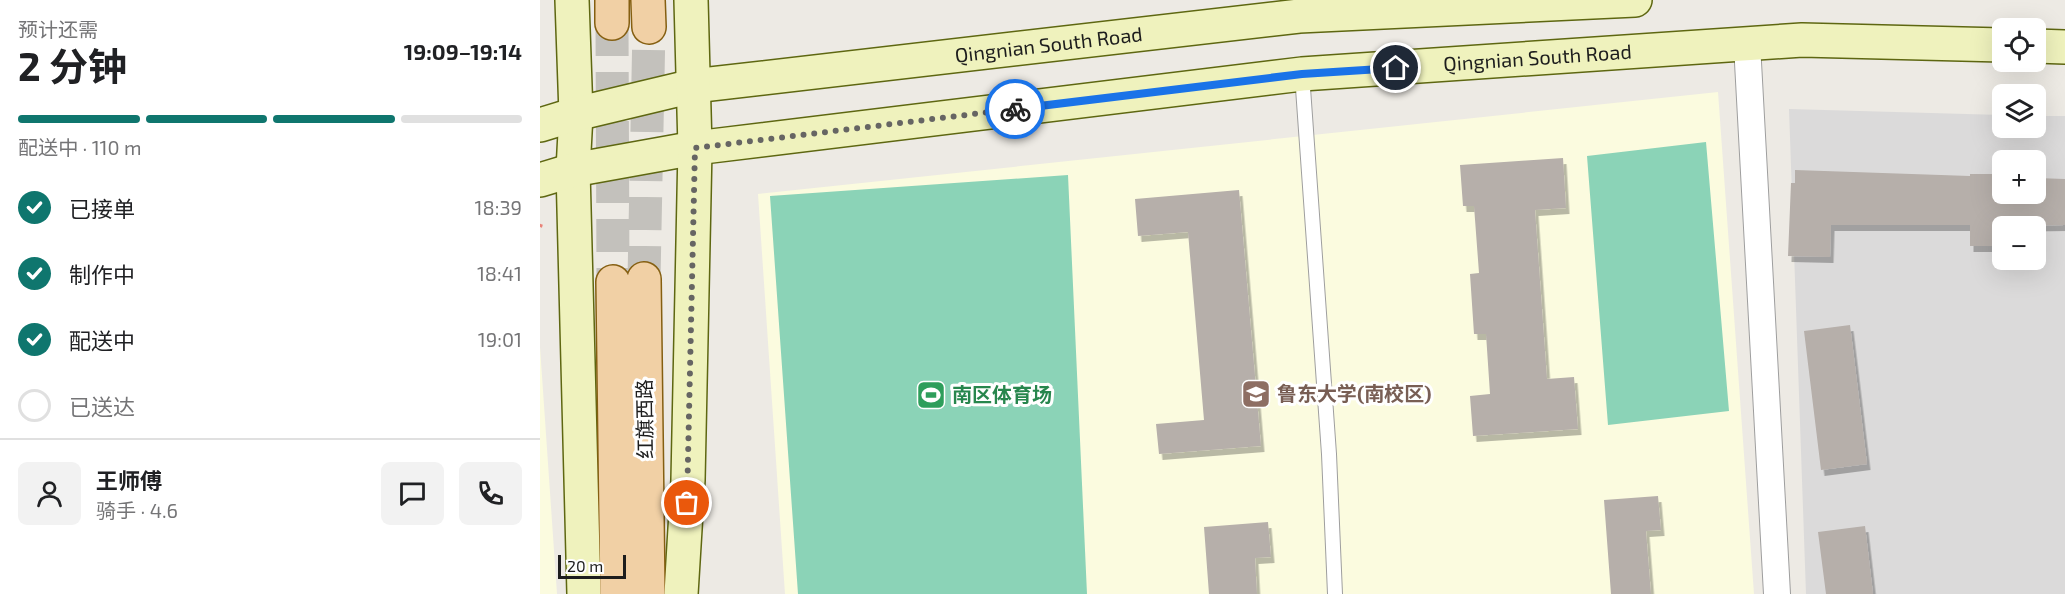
<!DOCTYPE html>
<html lang="zh">
<meta charset="utf-8">
<style>
:root{--surface:#fff;--page:#f2f2f2;--text:#202124;--muted:#757577;--line:#e0e0e0;--accent:#0f766e}
body{margin:0;font-family:"Exo 2","Noto Sans SC",sans-serif;background:var(--page);color:var(--text);height:100vh;display:flex;flex-direction:column;font-size:22px;white-space:nowrap}
*{box-sizing:border-box;margin:0}
p{font-size:20px;color:var(--muted)}
.icon{flex:none;width:33px;height:33px;fill:none;stroke:currentColor;stroke-width:2;stroke-linecap:round;stroke-linejoin:round}
.map{position:relative;flex:1;overflow:hidden}
.sheet{display:flex;flex-direction:column;background:var(--surface);width:540px}
.sheet>*{flex:none}
.fabs{position:absolute;left:1452px;top:18px;display:grid;gap:12px}
.fabs a{display:grid;place-items:center;width:54px;height:54px;border-radius:9px;background:var(--surface);box-shadow:0 6px 24px #0002;font-size:30px}
.scale{position:absolute;left:18px;bottom:15px;width:68px;box-sizing:border-box;padding-left:6px;border:3px solid #1d1d1d;border-top:0;font-size:16px;line-height:21px;white-space:nowrap;color:#1d1d1d;-webkit-text-stroke:4px #fff;paint-order:stroke}
.pin{position:absolute;display:grid;place-items:center;width:51px;height:51px;color:#fff;margin:-26px;border:3px solid #fff;border-radius:50%;box-shadow:0 2px 6px #0007}
.courier{position:absolute;display:grid;place-items:center;width:60px;height:60px;margin:-30px;border:4px solid #1a73e8;border-radius:50%;background:#fff;color:#222;box-shadow:0 2px 8px #0007}
.headline em{font-style:normal;font-weight:700}
.headline div{display:flex;flex-direction:column-reverse}
.headline{display:flex;align-items:center;justify-content:space-between;height:102px;padding:0 18px}
h1{font-size:39px;font-weight:700;line-height:45px}
.bar{display:grid;grid-template-columns:repeat(4,1fr);gap:9px 6px;align-content:center;height:72px;padding:0 18px}
.bar i{height:8px;border-radius:4px;background:var(--line)}
.bar .selected{background:var(--accent)}
.bar p{grid-column:span 4}
.line{display:flex;align-items:center;gap:15px;padding:0 18px;border-top:2px solid var(--line)}
.line div{flex:1}
.round{display:grid;place-items:center;flex:none;width:63px;height:63px;border-radius:9px;background:var(--page)}
ol{padding:0 18px;list-style:none}
li{display:flex;align-items:center;gap:18px;height:66px}
li p{margin-inline-start:auto}
li .icon{padding:6px;border-radius:50%;background:var(--accent);color:#fff;stroke-width:4}
li:last-child{color:var(--muted)}
li i{width:33px;height:33px;border:3px solid var(--line);border-radius:50%}
main{display:flex;flex:1;min-height:0}
.map>svg:first-child{display:block}
</style>
<main>
<section class="sheet">
<div class="headline"><div><h1>2 分钟</h1><p>预计还需</p></div><em>19:09–19:14</em></div>
<div class="bar"><i class="selected"></i><i class="selected"></i><i class="selected"></i><i></i><p>配送中 · 110 m</p></div>
<ol>
<li><svg class="icon" aria-label="check" viewBox="0 0 24 24"><path d="M5 12l5 5 9-10"/></svg>已接单<p>18:39</p></li>
<li><svg class="icon" aria-label="check" viewBox="0 0 24 24"><path d="M5 12l5 5 9-10"/></svg>制作中<p>18:41</p></li>
<li><svg class="icon" aria-label="check" viewBox="0 0 24 24"><path d="M5 12l5 5 9-10"/></svg>配送中<p>19:01</p></li>
<li><i></i>已送达</li>
</ol>
<div class="line" style="height:108px"><a class="round"><svg class="icon" aria-label="person" viewBox="0 0 24 24"><circle cx="12" cy="8" r="4"/><path d="M4 21q1-7 8-7t8 7"/></svg></a><div><b>王师傅</b><p>骑手 · 4.6</p></div><a class="round"><svg class="icon" aria-label="chat" viewBox="0 0 24 24"><path d="M4 5h16v11H9l-5 4z"/></svg></a><a class="round"><svg class="icon" aria-label="phone" viewBox="0 0 24 24"><path d="M5 4h4l2 5-3 2q2 4 5 5l2-3 5 2v4C11 20 4 13 5 4z"/></svg></a></div>
</section>
<div class="map">
<svg width="1525" height="594" viewBox="0 0 1525 594">
<defs>
<filter id="shadow"><feDropShadow dx="3.5" dy="6" stdDeviation="0" flood-color="#0004"/></filter>
</defs>
<rect width="100%" height="100%" fill="#edeae4"/>
<path fill="#dbdada" fill-rule="evenodd" d="M1249,109L1462,115V128H1496V116H1525V594H1266ZM1462,160H1496V194H1462ZM1462,226H1496V260H1462Z"/>
<path fill="#fbfbdf" d="M1178,92L1214,594H245L218,194Z
M0,347L17,594H0Z"/>
<path fill="#8bd3b7" d="M1166,142L1189,411L1068,425L1047,156Z
M528,175L547,594H258L230,196Z"/>
<path fill="#b6afaa" filter="url(#shadow)" d="M1023,158L1026,208L995,210L1007,379L1034,377L1038,429L933,436L930,396L950,394L946,334H934L930,274L939,273L934,206H923L920,165Z
M1255,170L1430,176V174H1462V194H1496V178L1525,179V225L1462,226V246H1430V225H1291L1290,257L1248,256L1251,183H1255Z
M699,190L721,446L619,454L616,424L664,420L648,232L598,236L595,199Z
M1310,325L1327,464L1281,470L1264,331Z
M1118,496L1121,530L1106,531L1111,594H1071L1064,500Z
M728,522L731,557L715,558L717,594H669L664,527Z
M1325,526L1333,594H1286L1278,532Z"/>
<g fill="none" stroke-linecap="round" stroke-linejoin="round">
<path stroke="#c3c1bc" stroke-width="33" stroke-dasharray="33 16" stroke-linecap="butt" d="M72,23L73,282
M104,279L109,27"/>
<g stroke="#9e9e9e" stroke-width="16">
<path id="lane" d="M762,74L789,454L795,594"/>
</g>
<g stroke="#9e9e9e" stroke-width="28">
<path id="street" d="M1207,44L1237,594"/>
</g>
<g stroke="#5e6711" stroke-width="36">
<g id="secondary">
<path d="M32,0L36,114L33,170L44,594"/>
<path d="M1496,46L1525,47"/>
<path id="s1" d="M0,125L36,114L153,86L759,16L1095,0"/>
<path id="s2" d="M0,180L33,170L155,148L762,74L1262,40L1462,45"/>
<path d="M141,594L148,480L155,148L151,0"/>
</g>
</g>
<g stroke="#855f11" stroke-width="36">
<path id="primary" d="M72,0V23
M108,0L109,27
M104,279L108,594
M73,282L77,594"/>
</g>
<path stroke="#e98479" stroke-width="4" stroke-dasharray="3 3" stroke-linecap="butt" d="M0,227L1,224"/>
<use href="#lane" stroke="#fff" stroke-width="14"/>
<use href="#street" stroke="#fff" stroke-width="26"/>
<use href="#secondary" stroke="#eff2bd" stroke-width="33"/>
<use href="#primary" stroke="#f1d0a5" stroke-width="33"/>
</g>
<g fill="none" stroke-linecap="round" stroke-linejoin="round">
<path stroke="#666563" stroke-width="6" stroke-dasharray="0 10.8" d="M147,503L155,148L475,109"/>
<path stroke="#1a73e8" stroke-width="8" d="M475,109L762,74L856,68"/>
</g>
<defs>
<g id="university-square" transform="scale(1.5)"><rect x="-9" y="-9" width="18" height="18" rx="4" fill="#8d6e63" stroke="#fff"/><path d="M0-5L7-2L0 1L-7-2ZM-4 1L0 2.5L4 1V4Q0 6-4 4Z" fill="#fff"/></g>
<g id="stadium-square" transform="scale(1.5)"><rect x="-9" y="-9" width="18" height="18" rx="4" fill="#2e9e5b" stroke="#fff"/><path d="M0-5a6.5 5 0 1 0 0 10a6.5 5 0 1 0 0-10ZM-3.5-1.8h7v3.6h-7Z" fill="#fff"/></g>
</defs>
<g fill-rule="evenodd">
<use href="#university-square" x="716" y="394"/>
<use href="#stadium-square" x="391" y="395"/>
</g>
<g text-anchor="middle" stroke-width="6" stroke-linejoin="round" paint-order="stroke">
<g font-size="20" fill="#1d1d1d" stroke="#fff">
<text dy="7" stroke="none"><textPath href="#s1" startOffset="516">Qingnian South Road</textPath></text>
<text dy="7" stroke="none"><textPath href="#s2" startOffset="1006">Qingnian South Road</textPath></text>
<text transform="translate(105 419) rotate(-91)" y="7">红旗西路</text>
</g>
<g font-size="20" font-weight="bold" fill="#785e54" stroke="#fff" text-anchor="start">
<text x="737" y="401">鲁东大学(南校区)</text>
</g>
<g font-size="20" font-weight="bold" fill="#27864d" stroke="#fff" text-anchor="start">
<text x="412" y="402">南区体育场</text>
</g>
</g>
</svg>
<div class="fabs">
<a><svg class="icon" aria-label="locate" viewBox="0 0 24 24"><circle cx="12" cy="12" r="6"/><path d="M12 2v4M12 18v4M2 12h4M18 12h4"/></svg></a>
<a><svg class="icon" aria-label="layers" viewBox="0 0 24 24"><path d="M12 4l9 5-9 5-9-5zM3 14l9 5 9-5"/></svg></a>
<a>+</a>
<a>−</a>
</div>
<div class="scale">20 m</div>
<div class="pin" style="left:147px;top:503px;background:#ea580c"><svg class="icon" aria-label="bag" viewBox="0 0 24 24"><path d="M5 8h14l-1 12H6zM9 8a3 3 0 0 1 6 0"/></svg></div>
<div class="pin" style="left:856px;top:68px;background:#1f2937"><svg class="icon" aria-label="home" viewBox="0 0 24 24"><path d="M3 11l9-7 9 7M6 9v11h12V9"/></svg></div>
<div class="courier" style="left:475px;top:109px"><svg class="icon" aria-label="bike" viewBox="0 0 24 24"><circle cx="6" cy="16" r="4"/><circle cx="18" cy="16" r="4"/><path d="M6 16l4-8h5l3 8M10 8l3 8H6M13 5h3"/></svg></div>
</div>
</main>
